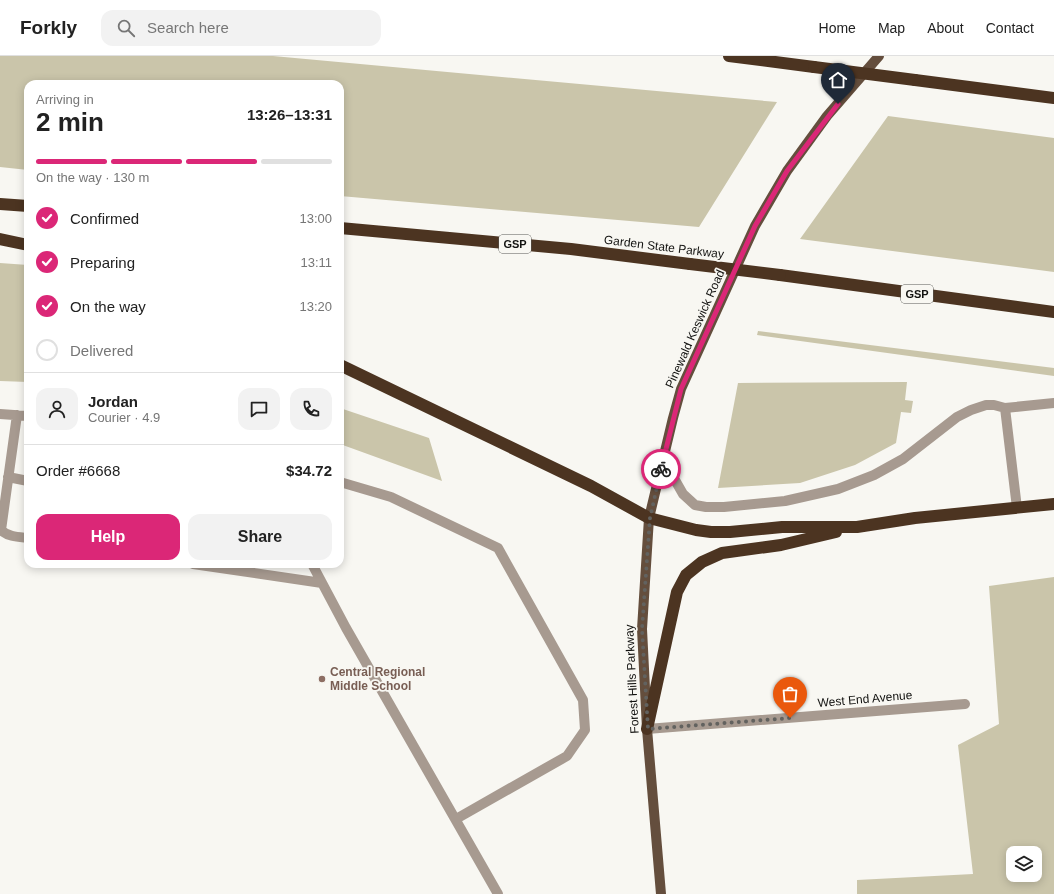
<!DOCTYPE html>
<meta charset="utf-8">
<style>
:root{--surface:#fff;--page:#f2f2f2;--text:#222;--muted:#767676;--line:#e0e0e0;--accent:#db2777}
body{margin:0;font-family:Helvetica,sans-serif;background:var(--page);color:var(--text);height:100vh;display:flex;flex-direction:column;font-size:15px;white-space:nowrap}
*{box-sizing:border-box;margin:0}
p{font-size:13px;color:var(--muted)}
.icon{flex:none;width:22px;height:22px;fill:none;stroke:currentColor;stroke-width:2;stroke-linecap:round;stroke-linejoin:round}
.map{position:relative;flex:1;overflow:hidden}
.sheet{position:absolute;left:24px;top:24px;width:320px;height:488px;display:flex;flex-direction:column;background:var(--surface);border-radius:12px;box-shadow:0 2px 10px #0003}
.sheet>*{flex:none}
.tools{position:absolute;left:1006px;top:790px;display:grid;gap:8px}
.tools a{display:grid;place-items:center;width:36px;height:36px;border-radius:8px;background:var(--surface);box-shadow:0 2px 10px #0003;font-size:20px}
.pin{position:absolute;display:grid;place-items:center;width:34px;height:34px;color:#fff;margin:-41px -17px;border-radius:50% 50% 50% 0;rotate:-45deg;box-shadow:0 0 4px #0007}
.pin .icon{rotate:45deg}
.courier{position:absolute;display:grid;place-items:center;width:40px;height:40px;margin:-20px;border:3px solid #db2777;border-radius:50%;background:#fff;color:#222;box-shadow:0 1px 5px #0007}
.overview em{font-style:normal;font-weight:700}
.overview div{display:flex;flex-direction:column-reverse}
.overview{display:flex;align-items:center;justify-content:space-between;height:68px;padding:0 12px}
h1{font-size:26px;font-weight:700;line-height:30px}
.bar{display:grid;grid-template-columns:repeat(4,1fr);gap:6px 4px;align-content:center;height:48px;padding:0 12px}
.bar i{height:5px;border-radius:3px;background:var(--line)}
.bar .active{background:var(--accent)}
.bar p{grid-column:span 4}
.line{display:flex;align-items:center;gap:10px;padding:0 12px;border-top:1px solid var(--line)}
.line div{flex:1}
.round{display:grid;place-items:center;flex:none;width:42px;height:42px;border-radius:12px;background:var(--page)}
ol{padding:0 12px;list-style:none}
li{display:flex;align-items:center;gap:12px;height:44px}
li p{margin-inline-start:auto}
li .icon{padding:4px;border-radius:50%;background:var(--accent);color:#fff;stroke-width:4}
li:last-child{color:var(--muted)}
li i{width:22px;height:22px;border:2px solid var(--line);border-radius:50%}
.action{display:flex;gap:8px;margin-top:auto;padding:8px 12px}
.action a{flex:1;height:46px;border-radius:12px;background:var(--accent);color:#fff;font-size:16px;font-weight:700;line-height:46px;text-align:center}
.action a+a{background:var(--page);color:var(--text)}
header{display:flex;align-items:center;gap:24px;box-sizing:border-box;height:56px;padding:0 20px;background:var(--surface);border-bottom:1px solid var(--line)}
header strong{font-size:19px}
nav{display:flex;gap:22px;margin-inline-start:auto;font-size:14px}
.search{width:280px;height:36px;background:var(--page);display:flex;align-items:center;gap:10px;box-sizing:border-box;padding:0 14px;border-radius:12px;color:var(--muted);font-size:15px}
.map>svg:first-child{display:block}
</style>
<header>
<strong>Forkly</strong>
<div class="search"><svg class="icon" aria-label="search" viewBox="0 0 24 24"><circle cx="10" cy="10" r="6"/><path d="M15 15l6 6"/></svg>Search here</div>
<nav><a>Home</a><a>Map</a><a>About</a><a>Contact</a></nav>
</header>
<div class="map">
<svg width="1054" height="838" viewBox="0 0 1054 838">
<rect width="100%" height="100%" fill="#f8f7f2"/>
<path fill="#cac5aa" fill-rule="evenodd" d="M0,0H273L777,46L699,171L340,140V28H28V114L0,111Z
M888,60L1054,82V216L800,183Z
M0,207L28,209V326L0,325Z
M758,275L1054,312V320L757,279Z
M907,326L905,344L913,345L911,357L901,356L896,387L855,409L800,427L718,432L738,327Z
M340,352L429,382L442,425L340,388Z
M1054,521V838H857V824L973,818L958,689L999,668L989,530ZM1013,797H1035V819H1013Z"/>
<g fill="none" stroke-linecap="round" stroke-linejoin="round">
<path stroke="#a79a90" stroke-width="10" d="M0,358L28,360
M17,359L1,474C8,481 19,481 28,482
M663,403L683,438L695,449L706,451H724L785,445L838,433L874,419L903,403L957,361L971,354L986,349H994L1005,352
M8,421L28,425
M340,426L391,441L498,492L583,644L585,674L567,700L456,763
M1017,452L1005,352L1054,347
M193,508L322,527
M312,508L346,572L498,838
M647,673L965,648"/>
<path stroke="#644e3d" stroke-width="10" d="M661,838L647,673L642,573L649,462L673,362L681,333L755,170L787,115L827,60L879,0"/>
<path stroke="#4c3421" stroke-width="12" d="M729,0L814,11
M915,24L1054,42
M0,148L28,150
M340,172L571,193L690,208
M0,183L28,189
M780,219L1054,256
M340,309L591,430L649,462L696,474L711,476H730L782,471H857L915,462L1054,448
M647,673L677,536L686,519L702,506L722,497L781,489L836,476"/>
<path stroke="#4c3421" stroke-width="12" d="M814,11L915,24
M690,208L780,219"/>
</g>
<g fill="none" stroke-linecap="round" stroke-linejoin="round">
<path stroke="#62625f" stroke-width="4" stroke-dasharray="0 7.2" d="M661,413L650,462L642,573L648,673L790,662"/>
<path stroke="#db2777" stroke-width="5" d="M661,413L681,333L755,170L787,115L838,48"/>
</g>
<circle fill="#8d6e63" stroke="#f8f7f2" stroke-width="1.5" cx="322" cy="623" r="4"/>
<g text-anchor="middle" stroke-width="3.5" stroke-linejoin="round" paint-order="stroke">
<g fill="#f8f7f2" stroke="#575754" stroke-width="1">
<rect x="499" y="179" width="32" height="18" rx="3"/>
<rect x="901" y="229" width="32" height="18" rx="3"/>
</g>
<g font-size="11" font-weight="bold" fill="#121210">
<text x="515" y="192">GSP</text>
<text x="917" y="242">GSP</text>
</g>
<g font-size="12" fill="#121210" stroke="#f8f7f2">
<text transform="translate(664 191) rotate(7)" y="4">Garden State Parkway</text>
<text transform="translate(695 273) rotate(-66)" y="4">Pinewald Keswick Road</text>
<text transform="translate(632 623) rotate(-93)" y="4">Forest Hills Parkway</text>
<text transform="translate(865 643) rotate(-5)" y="4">West End Avenue</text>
</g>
<g font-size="12" font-weight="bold" fill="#785e54" stroke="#f8f7f2" text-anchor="start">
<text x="330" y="620">Central Regional<tspan x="330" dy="14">Middle School</tspan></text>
</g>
</g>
</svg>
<div class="tools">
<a><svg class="icon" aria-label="layers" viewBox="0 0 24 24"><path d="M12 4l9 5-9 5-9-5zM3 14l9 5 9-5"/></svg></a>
</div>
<div class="pin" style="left:790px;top:662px;background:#ea580c"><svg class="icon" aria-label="bag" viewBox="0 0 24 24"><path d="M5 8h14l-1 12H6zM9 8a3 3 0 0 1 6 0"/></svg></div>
<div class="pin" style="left:838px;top:48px;background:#1f2937"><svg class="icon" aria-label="home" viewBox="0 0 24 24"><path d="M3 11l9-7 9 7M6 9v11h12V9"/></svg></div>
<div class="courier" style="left:661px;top:413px"><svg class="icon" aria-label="bike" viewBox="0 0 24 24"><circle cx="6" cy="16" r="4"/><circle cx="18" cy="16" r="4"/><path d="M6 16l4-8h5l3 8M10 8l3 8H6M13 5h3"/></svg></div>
<section class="sheet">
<div class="overview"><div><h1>2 min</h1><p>Arriving in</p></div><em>13:26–13:31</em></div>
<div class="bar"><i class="active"></i><i class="active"></i><i class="active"></i><i></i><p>On the way · 130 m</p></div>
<ol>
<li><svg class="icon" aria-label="check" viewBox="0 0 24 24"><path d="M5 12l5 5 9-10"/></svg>Confirmed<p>13:00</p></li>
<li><svg class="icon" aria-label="check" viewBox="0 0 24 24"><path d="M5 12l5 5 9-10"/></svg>Preparing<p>13:11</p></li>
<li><svg class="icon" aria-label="check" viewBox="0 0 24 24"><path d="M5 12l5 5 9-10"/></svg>On the way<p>13:20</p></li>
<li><i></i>Delivered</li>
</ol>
<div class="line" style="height:72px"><a class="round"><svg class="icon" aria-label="person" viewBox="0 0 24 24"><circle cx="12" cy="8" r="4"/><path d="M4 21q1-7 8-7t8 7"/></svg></a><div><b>Jordan</b><p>Courier · 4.9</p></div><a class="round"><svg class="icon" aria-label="chat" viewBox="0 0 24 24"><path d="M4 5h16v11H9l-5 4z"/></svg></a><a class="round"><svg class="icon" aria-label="phone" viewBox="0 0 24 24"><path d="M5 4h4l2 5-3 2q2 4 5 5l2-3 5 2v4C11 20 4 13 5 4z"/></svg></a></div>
<div class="line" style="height:52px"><div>Order #6668</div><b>$34.72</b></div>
<div class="action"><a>Help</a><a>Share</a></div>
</section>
</div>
